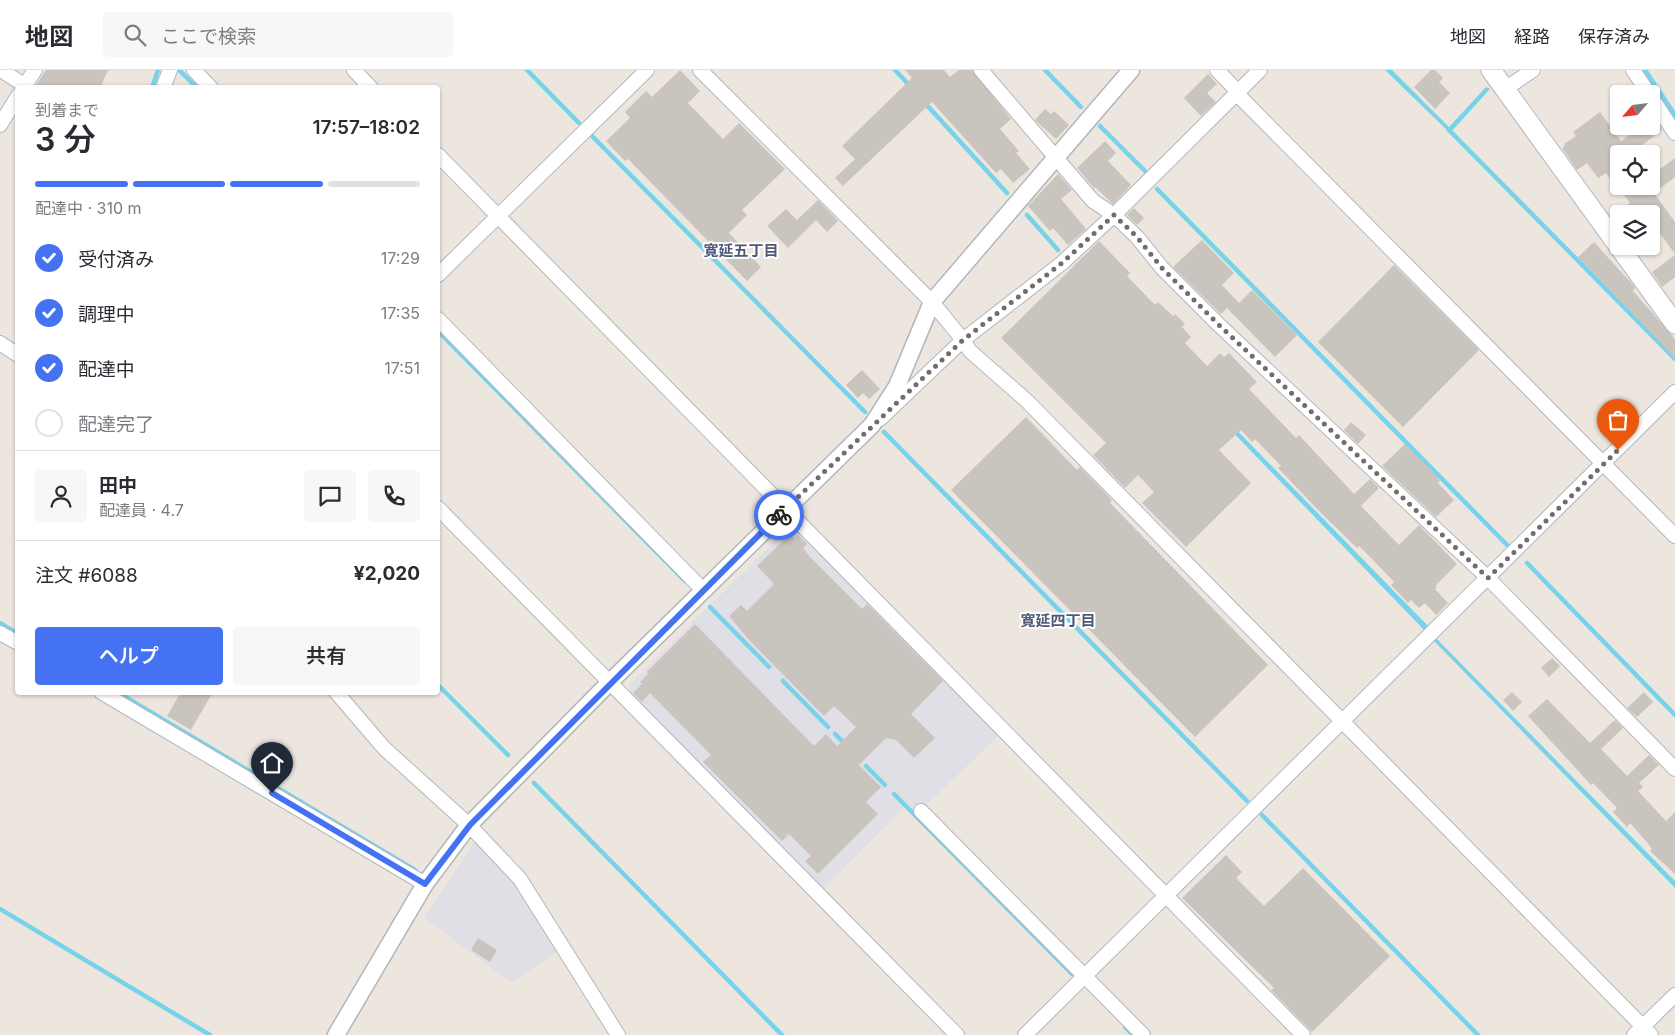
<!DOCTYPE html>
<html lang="ja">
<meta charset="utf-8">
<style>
:root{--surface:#fff;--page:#f7f7f7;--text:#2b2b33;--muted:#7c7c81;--line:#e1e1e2;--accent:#4571f3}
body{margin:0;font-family:Inter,"Noto Sans JP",sans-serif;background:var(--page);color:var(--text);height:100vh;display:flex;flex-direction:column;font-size:19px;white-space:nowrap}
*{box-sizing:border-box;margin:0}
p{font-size:16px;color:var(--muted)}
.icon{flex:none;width:28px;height:28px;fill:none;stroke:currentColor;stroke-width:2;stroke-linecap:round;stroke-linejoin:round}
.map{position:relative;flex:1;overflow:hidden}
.sheet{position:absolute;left:15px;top:15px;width:425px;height:610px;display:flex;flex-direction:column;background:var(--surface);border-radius:5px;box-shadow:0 1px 4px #0004}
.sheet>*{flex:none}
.needle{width:32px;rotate:242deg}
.fabs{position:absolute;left:1610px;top:15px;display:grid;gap:10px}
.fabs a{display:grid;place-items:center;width:50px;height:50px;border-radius:5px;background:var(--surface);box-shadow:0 1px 4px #0004;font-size:25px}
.pin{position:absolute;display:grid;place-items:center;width:42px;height:42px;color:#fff;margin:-51px -21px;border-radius:50% 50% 50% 0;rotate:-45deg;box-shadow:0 0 5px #0007}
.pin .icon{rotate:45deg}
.courier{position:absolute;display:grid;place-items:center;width:50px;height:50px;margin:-25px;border:4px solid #4571f3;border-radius:50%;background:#fff;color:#222;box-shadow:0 1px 6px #0007}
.summary em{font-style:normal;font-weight:600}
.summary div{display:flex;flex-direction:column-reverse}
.summary{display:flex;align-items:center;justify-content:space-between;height:85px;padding:0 20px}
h1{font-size:32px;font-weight:600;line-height:38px}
.bar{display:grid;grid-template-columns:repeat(4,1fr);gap:8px 5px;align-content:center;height:60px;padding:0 20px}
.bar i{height:6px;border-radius:4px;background:var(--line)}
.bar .selected{background:var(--accent)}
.bar p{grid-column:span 4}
.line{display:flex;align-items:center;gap:12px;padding:0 20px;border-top:1px solid var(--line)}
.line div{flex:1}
.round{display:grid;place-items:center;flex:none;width:52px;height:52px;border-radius:5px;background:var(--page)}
ol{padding:0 20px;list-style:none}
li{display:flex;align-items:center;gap:15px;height:55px}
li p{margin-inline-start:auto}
li .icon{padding:5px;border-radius:50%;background:var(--accent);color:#fff;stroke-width:4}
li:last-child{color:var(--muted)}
li i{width:28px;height:28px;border:2px solid var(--line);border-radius:50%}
.cta{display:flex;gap:10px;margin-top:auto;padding:10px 20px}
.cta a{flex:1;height:58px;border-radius:5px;background:var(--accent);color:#fff;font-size:20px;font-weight:600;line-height:58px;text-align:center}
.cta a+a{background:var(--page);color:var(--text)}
header{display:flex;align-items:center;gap:30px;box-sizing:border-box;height:70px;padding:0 25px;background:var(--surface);border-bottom:1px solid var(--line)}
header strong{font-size:24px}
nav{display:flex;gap:28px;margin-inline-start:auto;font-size:18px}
.search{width:350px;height:45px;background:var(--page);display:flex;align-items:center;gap:12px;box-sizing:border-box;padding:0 18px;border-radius:5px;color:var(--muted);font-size:19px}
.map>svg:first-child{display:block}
</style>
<header>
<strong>地図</strong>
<div class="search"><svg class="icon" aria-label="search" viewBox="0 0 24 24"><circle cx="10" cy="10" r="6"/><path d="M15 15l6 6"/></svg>ここで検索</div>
<nav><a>地図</a><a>経路</a><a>保存済み</a></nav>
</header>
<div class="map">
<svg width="1675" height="965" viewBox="0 0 1675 965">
<rect width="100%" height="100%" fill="#ede6df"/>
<path fill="#e0dfe6" d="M792,454L999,665L917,744L906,735L823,820L629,623V615Z
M480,771L515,812L558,879L556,883L512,913L424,848L474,772Z"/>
<path fill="#76d3ea" d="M1385,0H1392L1449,57L1486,17L1490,19L1450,63Z
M1073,197L1177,299L1430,558L1426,562Z
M1434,566L1675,811V818L1432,569Z"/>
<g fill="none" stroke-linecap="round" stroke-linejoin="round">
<path stroke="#76d3ea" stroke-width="4.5" d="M179,0L197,18
M527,0L579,53
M895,0L910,16
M1045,0L1081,37
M1645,0L1675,45
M152,18L158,0
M925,33L1007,123
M1100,56L1145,101
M1449,60L1675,289
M592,66L865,342
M1157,119L1510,478
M1027,145L1058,180
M438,261L685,511
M884,362L1247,731
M1527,493L1675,645
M710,537L769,597
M0,553L18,564
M783,611L828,657
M438,615L508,685
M117,622L415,800
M835,664L845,674
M866,696L885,715
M534,713L782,965
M894,724L1072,904
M1262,745L1478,965
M0,839L210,965
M1125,957L1133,965"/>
</g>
<path fill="#c9c4bd" d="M46,0H108L100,18H34Z
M680,0L700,21L688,33L723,69L739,53L785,99L742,140L747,145L729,163L761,197L747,211L628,89L625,91L606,71L630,48L625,42L646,21L652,27Z
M905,0H944L950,7L959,0H972L1011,49L1000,59L1019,81L1016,83L1030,99L1013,113L1001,99L996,103L932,32L843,116L835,108L855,89L842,76L912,8Z
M1431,0H1435L1443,8L1439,12L1450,23L1435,39L1414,17Z
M1208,4L1217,14L1207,23L1216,32L1201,46L1184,28Z
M1045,39L1051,44L1054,41L1069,55L1056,69L1035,50Z
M1600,42L1621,71L1642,56H1660L1662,60L1630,84H1619V116H1649L1651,119V106L1675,88V107L1654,123L1675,152V184L1661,165L1651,173V144H1616L1630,133L1619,118V121L1606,103L1598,108L1587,93L1577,100L1562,78L1565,76L1564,74L1576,66L1573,62Z
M1105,71L1116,83L1108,91L1131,115L1113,134L1095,117L1094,118L1077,98Z
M1058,104L1072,120L1061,129L1086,159L1068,175L1053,158L1050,161L1028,136Z
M818,130L838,151L827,162L816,150L788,178L767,156L786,139L797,150Z
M1134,138L1144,148L1137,155L1127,145Z
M1202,170L1234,203L1222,215L1239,233L1252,220L1297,265L1275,287L1227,238L1221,244L1173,197Z
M1099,171L1130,203L1127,206L1155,235L1158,232L1173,246L1175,244L1185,254L1182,257L1191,267L1185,273L1207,296L1220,283L1224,287L1229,283L1257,312L1249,319L1296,368L1299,365L1354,424L1370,409L1379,418L1361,436L1399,475L1419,455L1457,494L1435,516L1437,517L1435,519L1448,533L1436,545L1425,533L1419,538L1411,530L1408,533L1391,515L1394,512L1376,493L1359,476L1357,478L1322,444L1278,398L1281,396L1255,369L1252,372L1241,360L1219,380L1251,413L1186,477L1142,433L1154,422L1138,405L1125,418L1093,385L1106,373L1001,268Z
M1594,172L1633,215L1635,218L1633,221L1675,269V288L1578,187Z
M1675,185V207L1662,217L1652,202Z
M1394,195L1479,280L1403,357L1318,272Z
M862,300L880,319L869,329L863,323L858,328L846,315Z
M1026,347L1077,400L1080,397L1112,430L1110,433L1268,595L1195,667L951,420Z
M1351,352L1366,365L1358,374L1344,360Z
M1405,374L1433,402L1440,411L1438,413L1454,430L1436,447L1382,396Z
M790,464L795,469L798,465L807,474L803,478L810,487L862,539L867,534L943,611L911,644L935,668L914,688L896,670L886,668L859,695L881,717L866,732L878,744L818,804L805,791L811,786L789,764L782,771L703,692L711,685L650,623L642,632L633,623L642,614L640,612L649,603L647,602L695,554L814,676L826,664L837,676L856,657L834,636L824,646L751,572L729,546L741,535L747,541L774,514L757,496Z
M1552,588L1560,596L1549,607L1541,598Z
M181,622H213L191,660L167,646Z
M1512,622L1522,632L1513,641L1503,630Z
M1644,622L1653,632L1637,647L1627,638Z
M1547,629L1590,673L1615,650L1623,658L1601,679L1627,706L1649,685L1659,695L1639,713L1643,717L1638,721L1666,751L1675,742V804L1650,781L1652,779L1646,771L1630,753L1627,757L1613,742L1617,738L1593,713L1591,715L1528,646Z
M1226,785L1242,802L1236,808L1264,836L1303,798L1390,886L1312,962L1271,920L1274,918L1182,828Z
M478,868L497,880L490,892L471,880Z"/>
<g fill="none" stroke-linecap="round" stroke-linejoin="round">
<g stroke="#b2b6bf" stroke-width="16">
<path id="minor" d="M1,0L24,15
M194,0L211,18
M354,0L371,18
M700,0L932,232L963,270L970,281L1027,331L1651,965
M981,0L1093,131L1114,145L1137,167L1162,198L1219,255L1488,508L1675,699
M1217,0L1238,22L1242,29L1675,466
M1633,0L1649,24
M23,18L35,0
M163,18L170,0
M1505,19L1533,0
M1651,27L1675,63
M0,55L18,26
M438,85L1303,965
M438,205L647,0
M438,249L703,520
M0,273L18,285
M880,349L963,270L1062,193L1114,145L1260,0
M438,438L957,965
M0,563L18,573
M101,622L425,814
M336,622L384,678L469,755L520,809L618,965
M921,741L1143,965
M1025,965L1675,322
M1634,965L1675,925"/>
</g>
<g stroke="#b2b6bf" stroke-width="19">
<path id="tertiary" d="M336,965L425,814L469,755L609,613L872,355L897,316L932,232L1131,0"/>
</g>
<g stroke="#b2b6bf" stroke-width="21">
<path id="secondary" d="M1491,0L1675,254"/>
</g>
<use href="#minor" stroke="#fff" stroke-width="14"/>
<use href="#tertiary" stroke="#fff" stroke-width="16"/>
<use href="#secondary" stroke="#fff" stroke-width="19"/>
</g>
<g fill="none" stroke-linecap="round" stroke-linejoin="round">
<path stroke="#706d6b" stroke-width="5" stroke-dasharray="0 9" d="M779,445L963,270L1062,193L1114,145L1137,167L1162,198L1219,255L1488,508L1618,380"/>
<path stroke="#4571f3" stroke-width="6" d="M272,723L425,814L470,755L779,445"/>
</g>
<g text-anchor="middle" stroke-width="4" stroke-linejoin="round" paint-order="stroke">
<g font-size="15" font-weight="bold" fill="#4d597b" stroke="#fff">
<text x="741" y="186">寛延五丁目</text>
<text x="1058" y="556">寛延四丁目</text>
</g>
</g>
</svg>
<div class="fabs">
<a><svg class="needle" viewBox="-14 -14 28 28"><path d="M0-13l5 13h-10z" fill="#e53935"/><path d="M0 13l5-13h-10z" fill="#7c7c81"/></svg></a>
<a><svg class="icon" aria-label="locate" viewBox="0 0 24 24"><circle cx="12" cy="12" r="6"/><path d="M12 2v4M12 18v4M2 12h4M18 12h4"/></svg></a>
<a><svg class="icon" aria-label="layers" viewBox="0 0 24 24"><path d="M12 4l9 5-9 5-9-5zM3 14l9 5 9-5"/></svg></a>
</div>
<div class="pin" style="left:1618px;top:380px;background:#ea580c"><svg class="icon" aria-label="bag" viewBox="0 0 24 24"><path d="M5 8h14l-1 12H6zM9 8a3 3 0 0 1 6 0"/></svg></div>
<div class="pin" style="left:272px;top:723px;background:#1f2937"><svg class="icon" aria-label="home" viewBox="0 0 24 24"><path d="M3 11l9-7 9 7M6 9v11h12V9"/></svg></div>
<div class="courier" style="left:779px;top:445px"><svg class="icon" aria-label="bike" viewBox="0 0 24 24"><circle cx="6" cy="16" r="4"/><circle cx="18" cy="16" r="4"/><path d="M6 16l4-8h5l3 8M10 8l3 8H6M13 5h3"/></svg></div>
<section class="sheet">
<div class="summary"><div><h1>3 分</h1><p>到着まで</p></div><em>17:57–18:02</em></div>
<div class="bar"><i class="selected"></i><i class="selected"></i><i class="selected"></i><i></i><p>配達中 · 310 m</p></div>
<ol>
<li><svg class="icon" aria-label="check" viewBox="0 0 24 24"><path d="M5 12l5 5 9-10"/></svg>受付済み<p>17:29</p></li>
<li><svg class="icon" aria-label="check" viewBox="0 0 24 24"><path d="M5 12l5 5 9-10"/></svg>調理中<p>17:35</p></li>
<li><svg class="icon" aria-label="check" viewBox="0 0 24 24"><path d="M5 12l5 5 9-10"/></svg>配達中<p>17:51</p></li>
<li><i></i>配達完了</li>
</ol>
<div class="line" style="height:90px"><a class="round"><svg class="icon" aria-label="person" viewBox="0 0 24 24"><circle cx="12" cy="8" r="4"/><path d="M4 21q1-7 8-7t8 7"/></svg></a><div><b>田中</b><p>配達員 · 4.7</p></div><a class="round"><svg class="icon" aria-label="chat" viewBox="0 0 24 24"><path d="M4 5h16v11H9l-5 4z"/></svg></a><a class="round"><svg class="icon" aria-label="phone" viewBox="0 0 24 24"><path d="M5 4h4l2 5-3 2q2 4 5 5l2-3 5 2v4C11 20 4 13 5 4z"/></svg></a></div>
<div class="line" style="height:65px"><div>注文 #6088</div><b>¥2,020</b></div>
<div class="cta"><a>ヘルプ</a><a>共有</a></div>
</section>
</div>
